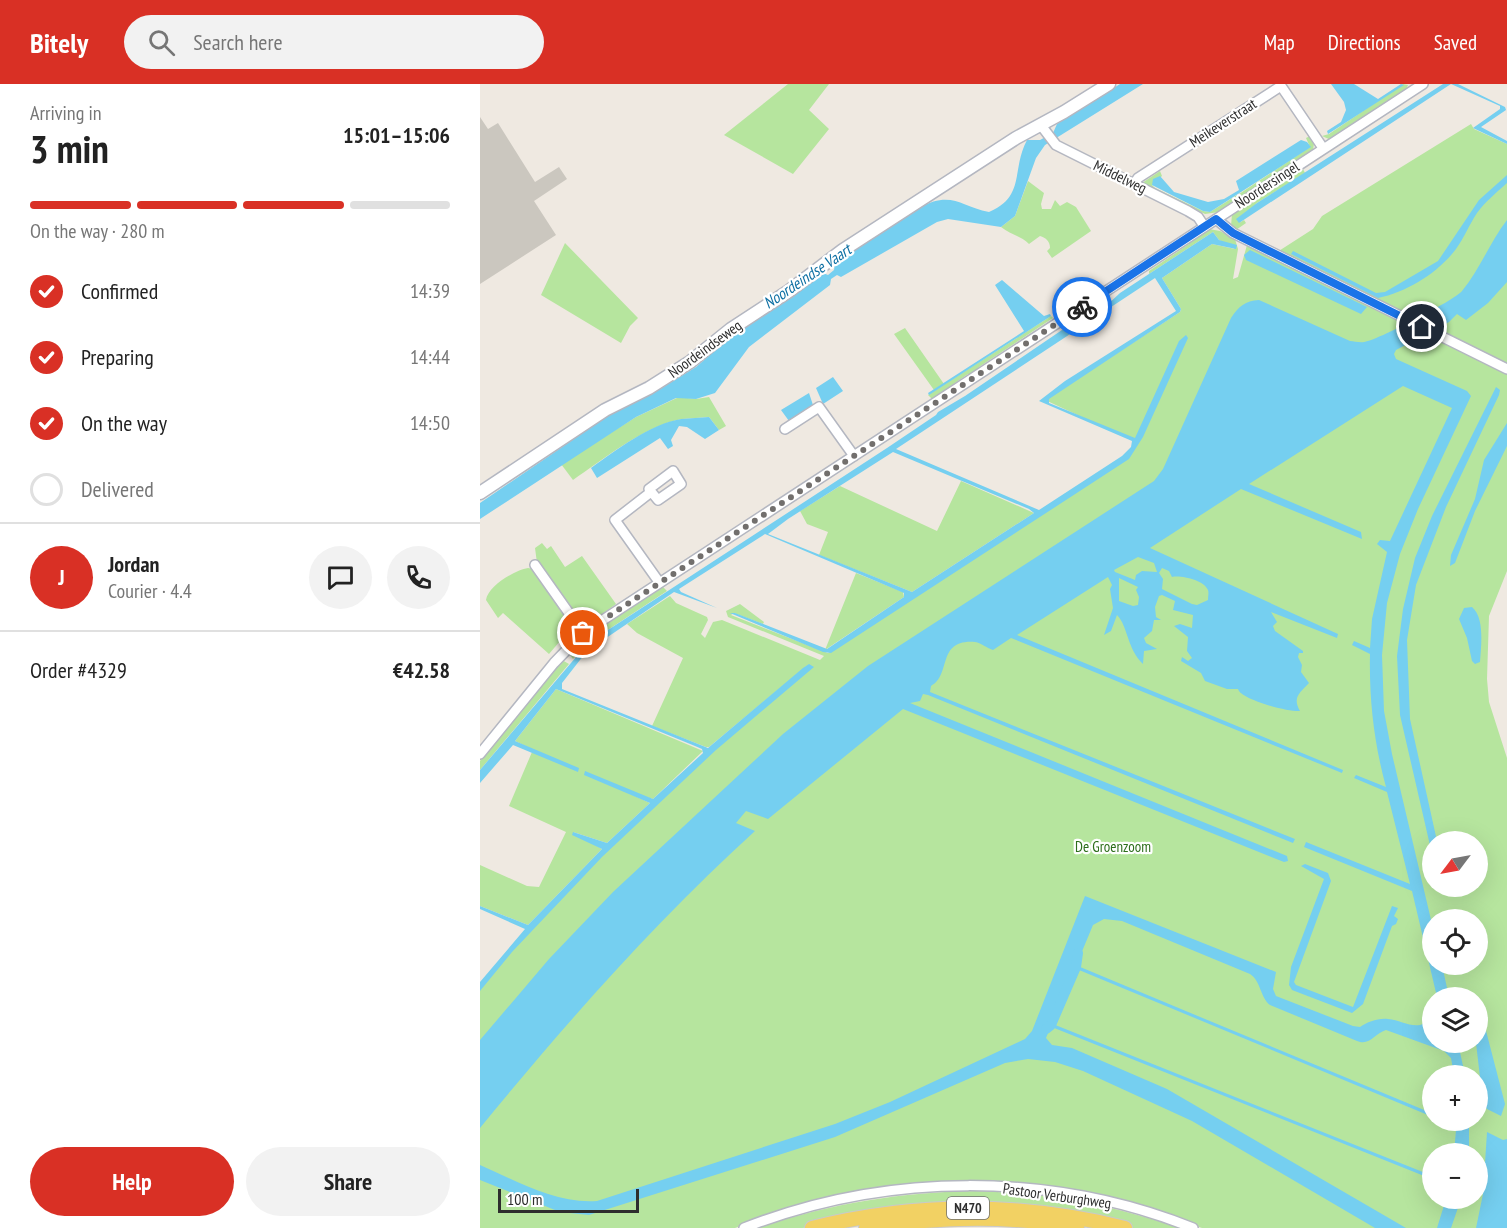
<!DOCTYPE html>
<meta charset="utf-8">
<style>
:root{--surface:#fff;--page:#f2f2f2;--text:#222;--muted:#767676;--line:#e0e0e0;--accent:#d93025}
body{margin:0;font-family:"PT Sans Narrow",sans-serif;background:var(--page);color:var(--text);height:100vh;display:flex;flex-direction:column;font-size:22px;white-space:nowrap}
*{box-sizing:border-box;margin:0}
p{font-size:20px;color:var(--muted)}
.icon{flex:none;width:33px;height:33px;fill:none;stroke:currentColor;stroke-width:2;stroke-linecap:round;stroke-linejoin:round}
.map{position:relative;flex:1;overflow:hidden}
.panel{display:flex;flex-direction:column;background:var(--surface);width:480px}
.panel>*{flex:none}
.needle{width:39px;rotate:238deg}
.buttons{position:absolute;left:942px;top:747px;display:grid;gap:12px}
.buttons a{display:grid;place-items:center;width:66px;height:66px;border-radius:50%;background:var(--surface);box-shadow:0 6px 24px #0002;font-size:30px}
.scale{position:absolute;left:18px;bottom:15px;width:141px;box-sizing:border-box;padding-left:6px;border:3px solid #2e2e2e;border-top:0;font-size:16px;line-height:21px;white-space:nowrap;color:#2e2e2e;-webkit-text-stroke:4px #fff;paint-order:stroke}
.pin{position:absolute;display:grid;place-items:center;width:51px;height:51px;color:#fff;margin:-26px;border:3px solid #fff;border-radius:50%;box-shadow:0 2px 6px #0007}
.courier{position:absolute;display:grid;place-items:center;width:60px;height:60px;margin:-30px;border:4px solid #1a73e8;border-radius:50%;background:#fff;color:#222;box-shadow:0 2px 8px #0007}
.overview em{font-style:normal;font-weight:800}
.overview div{display:flex;flex-direction:column-reverse}
.overview{display:flex;align-items:center;justify-content:space-between;height:102px;padding:0 30px}
h1{font-size:39px;font-weight:800;line-height:45px}
.bar{display:grid;grid-template-columns:repeat(4,1fr);gap:9px 6px;align-content:center;height:72px;padding:0 30px}
.bar i{height:8px;border-radius:4px;background:var(--line)}
.bar .on{background:var(--accent)}
.bar p{grid-column:span 4}
.line{display:flex;align-items:center;gap:15px;padding:0 30px;border-top:2px solid var(--line)}
.line div{flex:1}
.round{display:grid;place-items:center;flex:none;width:63px;height:63px;border-radius:32px;background:var(--page)}
ol{padding:0 30px;list-style:none}
li{display:flex;align-items:center;gap:18px;height:66px}
li p{margin-inline-start:auto}
li .icon{padding:6px;border-radius:50%;background:var(--accent);color:#fff;stroke-width:4}
li:last-child{color:var(--muted)}
li i{width:33px;height:33px;border:3px solid var(--line);border-radius:50%}
.cta{display:flex;gap:12px;margin-top:auto;padding:12px 30px}
.cta a{flex:1;height:69px;border-radius:36px;background:var(--accent);color:#fff;font-size:24px;font-weight:800;line-height:69px;text-align:center}
.cta a+a{background:var(--page);color:var(--text)}
header{display:flex;align-items:center;gap:36px;box-sizing:border-box;height:84px;padding:0 30px;background:var(--accent);color:#fff}
header strong{font-size:28px}
nav{display:flex;gap:33px;margin-inline-start:auto;font-size:21px}
.search{width:420px;height:54px;background:var(--page);display:flex;align-items:center;gap:15px;box-sizing:border-box;padding:0 21px;border-radius:33px;color:var(--muted);font-size:22px}
main{display:flex;flex:1;min-height:0}
.map>svg:first-child{display:block}
</style>
<header>
<strong>Bitely</strong>
<div class="search"><svg class="icon" aria-label="search" viewBox="0 0 24 24"><circle cx="10" cy="10" r="6"/><path d="M15 15l6 6"/></svg>Search here</div>
<nav><a>Map</a><a>Directions</a><a>Saved</a></nav>
</header>
<main>
<section class="panel">
<div class="overview"><div><h1>3 min</h1><p>Arriving in</p></div><em>15:01–15:06</em></div>
<div class="bar"><i class="on"></i><i class="on"></i><i class="on"></i><i></i><p>On the way · 280 m</p></div>
<ol>
<li><svg class="icon" aria-label="check" viewBox="0 0 24 24"><path d="M5 12l5 5 9-10"/></svg>Confirmed<p>14:39</p></li>
<li><svg class="icon" aria-label="check" viewBox="0 0 24 24"><path d="M5 12l5 5 9-10"/></svg>Preparing<p>14:44</p></li>
<li><svg class="icon" aria-label="check" viewBox="0 0 24 24"><path d="M5 12l5 5 9-10"/></svg>On the way<p>14:50</p></li>
<li><i></i>Delivered</li>
</ol>
<div class="line" style="height:108px"><b class="round" style="background:var(--accent);color:#fff">J</b><div><b>Jordan</b><p>Courier · 4.4</p></div><a class="round"><svg class="icon" aria-label="chat" viewBox="0 0 24 24"><path d="M4 5h16v11H9l-5 4z"/></svg></a><a class="round"><svg class="icon" aria-label="phone" viewBox="0 0 24 24"><path d="M5 4h4l2 5-3 2q2 4 5 5l2-3 5 2v4C11 20 4 13 5 4z"/></svg></a></div>
<div class="line" style="height:78px"><div>Order #4329</div><b>€42.58</b></div>
<div class="cta"><a>Help</a><a>Share</a></div>
</section>
<div class="map">
<svg width="1027" height="1144" viewBox="0 0 1027 1144">
<rect width="100%" height="100%" fill="#efe9e1"/>
<path fill="#b6e59e" fill-rule="evenodd" d="M308,0H349L329,26L349,45L313,90L244,51Z
M923,0L928,1L926,6L851,56L842,52L849,50Z
M991,40L994,45L1027,60V487L1009,532L1007,595L1009,618L1027,674V1144H722L650,1120L477,1099L289,1131L255,1144H0V900L134,757L329,580L229,663H226L172,642L203,574L157,549L147,540L190,512L196,519L227,533L228,536L221,550L225,554L233,538L242,536L340,576L344,572L248,533L246,527L260,520L284,538L283,540L254,529L251,531L348,569L644,376L656,358L565,316L700,228L701,225L682,194L732,160L755,165L739,156L733,148L669,190V187L709,160V157L729,145L740,147L755,155L758,165L753,195L758,193L767,161L791,172L833,145L842,132ZM952,758H998V802H952ZM952,836H998V880H952ZM952,914H998V958H952ZM952,992H998V1036H952ZM952,1070H998V1114H952Z
M830,52L834,59L833,67L761,114L759,110L830,63L826,54Z
M823,85L825,89L777,119L759,139L764,136L766,139L756,146L751,142L752,130Z
M680,87L682,92L672,101L675,104L723,127L730,128L757,111L760,115L739,128L725,130L662,99Z
M548,97L564,109L561,120L562,125H571L575,116L580,122L587,118L596,123L611,147L572,174L567,167L570,164C570,157 566,154 560,152L549,160C541,152 531,151 521,143L535,132Z
M85,159L158,234L150,242L141,259L61,211Z
M571,232L573,234L499,283L494,291L488,290L452,315L448,311Z
M425,244L464,300L454,306L414,250Z
M199,313L216,315L229,313L246,342L239,346L229,333C220,334 211,334 202,335C166,341 122,376 93,396L81,380L156,333Z
M481,397L554,429L432,508L339,471L348,448L327,440L320,427L360,402L457,447Z
M62,459L67,465L71,462L85,483L102,472L136,520L109,540L100,541L57,479L55,464Z
M48,484L53,485L95,543H92L69,570L23,529L18,534L6,516C8,502 35,486 48,484Z
M376,489L423,508L424,513L345,566Z
M183,503L187,507L108,559L93,575L88,568L100,556L156,517L159,518L174,508L177,504Z
M82,576L89,580L0,686V677Z
M76,605L223,667L173,715L144,707L170,719L127,759L93,748L122,765L48,841L0,822V781L47,802L59,803L86,748L29,722L52,668L98,687L35,657Z
M496,1107C566,1109 633,1121 700,1144H653L635,1139L354,1136L323,1144H277C349,1120 420,1108 496,1107Z"/>
<path fill="#75cff0" fill-rule="evenodd" d="M640,0H663L565,61L556,74L535,132L521,143L468,135L457,138L361,193L357,191L351,195L350,201L269,263L235,309L216,315L196,314L156,333L0,435V419L132,329L177,307L216,283L252,252L343,189L348,191L354,186L355,179L439,124C471,106 480,122 509,128C546,112 531,86 547,56H560L573,49L577,40Z
M851,0H874L898,15L921,0L924,1L848,50L847,47L861,38L866,26L864,18Z
M963,0H978L1025,23L1026,26L1001,43L1027,57V60L993,44L1020,25V22L971,0L759,139L756,135L777,119Z
M821,56L827,58L831,63L730,128L723,127L672,101L673,95L680,92L694,108L728,118L744,115L759,106L756,97Z
M1027,91V99C1016,109 1005,118 997,129C989,141 984,154 976,165C958,189 927,208 898,214L811,170L813,167L896,209L905,208L958,177L999,116Z
M1027,136V198L1008,219L986,236L977,230L969,238L916,266L914,270L916,275L987,307L991,312L938,425L920,470L907,519L902,571L904,627L912,670L952,840V880L962,881L969,913H957L932,807L824,763L826,758L930,800L907,708L874,694L876,691L906,703C894,659 889,616 890,570L872,561L874,557L890,564L892,535L907,468L897,460L900,456L910,457L972,324L923,302L769,400L881,448L882,455L761,405L670,464L858,550L857,554L791,528L797,538L793,542L795,547L823,567V569H819L818,573L822,581L821,588L829,599C820,609 812,613 820,627C807,628 760,615 758,605H747L725,597L721,589L701,577L702,573L708,577L712,574L707,567L708,553L694,542L700,540L712,544L713,531L693,526L695,517L682,511L679,512L675,523L676,533L681,536H674L672,547L664,554L666,559L677,565L664,567L663,580C647,565 648,542 637,531L631,547L624,551L633,524L630,505L632,501L628,493L537,551L863,686L862,689L531,554L513,566C506,564 502,559 495,558C456,555 472,591 451,602L450,608L815,755L813,759L448,611L443,610L440,617L430,619L807,772L808,777L804,778L423,625L288,735L266,727L256,739L275,747C175,838 86,939 0,1044V956L69,875L133,808L303,650L388,582L674,397L683,385L751,234C759,222 765,217 779,216L870,257C874,257 880,259 884,258C896,257 975,216 982,207C1000,185 1010,158 1027,136ZM658,473L674,479L677,488L662,487L656,491L655,496L635,488L634,486ZM682,484L689,487L692,493C701,491 724,496 728,506C729,509 728,512 728,516L717,521L712,520L682,505L683,495L679,489ZM639,494L658,503L656,506L659,513L658,521L653,522L639,517Z
M733,148L739,156L757,161L756,165L732,160L682,194L701,225L700,228L569,315V319L655,354L699,257L706,251L708,254L663,353L649,375L351,569L343,568L250,529H255L347,565L424,513V509L285,450L199,505L201,508L237,524L194,508L107,567L82,599V605L228,664L323,584L329,580L334,583L236,666L122,773L32,868L0,907V898L45,845L0,825V822L48,841L122,765L92,751L93,748L127,759L170,719L104,691L105,687L173,715L223,669L222,665L215,662L76,605L35,657L99,684L98,688L33,661L0,699V686L108,559L407,364L456,331L458,328L485,312L582,246L626,222L640,209ZM675,194L696,227L585,297L559,317L652,357L651,363L642,372L559,426L416,365ZM413,368L549,425L554,429L432,508L288,450L308,435Z
M770,166L887,223L881,230L766,176L764,171Z
M522,196L564,232L570,230L571,232L449,311L448,309L544,247L515,201Z
M353,293L363,307L343,320L336,304Z
M1016,303L1020,306L1019,311L966,423L936,501L927,556L930,635L957,757L952,758V770L920,631L917,572L923,525L935,474L952,432Z
M329,309L333,321L309,337L301,326Z
M229,333L239,346L225,355L207,343L199,342L191,356L193,362L188,365L180,354L117,394L111,384C136,366 170,340 201,335C210,334 220,334 229,333Z
M1027,339V362L995,427L975,479L970,482L971,471L995,415L1004,376Z
M992,523C1005,534 1001,562 1000,578L995,580L992,577L987,554L979,535L984,524Z
M825,780L848,789L851,797L814,898L816,901L873,923L912,822L918,824L914,832L918,835L916,840L912,842L883,920L872,929L812,906L809,901L811,883L844,795L821,782Z
M605,812L796,888L793,905L796,912L873,942L880,943C888,938 897,934 908,935C924,936 940,951 952,931V958L978,959L985,991H974L971,974L964,967L906,946C894,950 890,962 877,957L790,921C780,913 781,897 770,890L642,837L624,835L613,841L566,954L572,961L592,964L687,1005L926,1144H895L712,1037L603,987L575,978L548,975L525,979L355,1053L109,1131L80,1128L0,1096V1081C37,1097 76,1120 117,1117L355,1040L410,1018L545,955L552,947Z
M998,916L1025,1020L1021,1032L1007,1025L1003,1019L996,959Z
M981,1037L989,1041V1069H974L976,1046L969,1039L971,1037Z
M1007,1048L1023,1056L1027,1055V1144H996L1003,1110Z
M966,1115H981L971,1144H957Z"/>
<g fill="none" stroke-linecap="round" stroke-linejoin="round">
<path stroke="#75cff0" stroke-width="3" d="M596,883L952,1031
M571,941L951,1093"/>
<path stroke="#75cff0" stroke-width="10" d="M566,945L571,941L596,883L598,869"/>
</g>
<path fill="#cbc7bf" d="M0,33L8,45L18,39L55,98L79,83L87,95L54,117L76,151L0,200Z"/>
<g fill="none" stroke-linecap="round" stroke-linejoin="round">
<g stroke="#b4b7c1" stroke-width="12">
<path id="street" d="M560,40L576,61L708,127L718,133L724,142
M654,100L658,94L801,2L843,64
M736,135L753,149L1027,285
M305,345L339,323L374,372
M193,387L201,400L178,416L169,405Z
M171,408L135,436L179,498
M55,481L103,549
M0,670L74,579L103,549L943,0
M264,1144C405,1088 571,1087 713,1144"/>
</g>
<g stroke="#b4b7c1" stroke-width="15">
<path id="secondary" d="M0,409L125,326L169,304L210,278L251,245L309,207L363,166L536,54L584,28L629,0"/>
</g>
<g stroke="#c9c9c9" stroke-width="16">
<path id="primary" d="M332,1144C436,1118 540,1118 645,1144
M386,1144C456,1133 527,1130 597,1144"/>
</g>
<use href="#street" stroke="#fff" stroke-width="9"/>
<use href="#secondary" stroke="#fff" stroke-width="12"/>
<use href="#primary" stroke="#f2d163" stroke-width="14"/>
</g>
<g fill="none" stroke-linecap="round" stroke-linejoin="round">
<path stroke="#726f6d" stroke-width="6" stroke-dasharray="0 10.8" d="M103,549L602,223"/>
<path stroke="#1a73e8" stroke-width="8" d="M602,223L736,135L753,149L942,243"/>
</g>
<g text-anchor="middle" stroke-width="4.5" stroke-linejoin="round" paint-order="stroke">
<rect fill="#fff" stroke="#6d6d6d" stroke-width="1.5" x="467" y="1113" width="42" height="22" rx="4.5"/>
<g font-size="14" font-weight="bold" fill="#2e2e2e">
<text x="488" y="1129">N470</text>
</g>
<g font-size="15" fill="#2e2e2e" stroke="#fff">
<text transform="translate(743 39) rotate(-33)" y="5">Meikeverstraat</text>
<text transform="translate(640 93) rotate(26)" y="5">Middelweg</text>
<text transform="translate(787 101) rotate(-33)" y="5">Noordersingel</text>
<text transform="translate(225 265) rotate(-36)" y="5">Noordeindseweg</text>
<text transform="translate(577 1112) rotate(8)" y="5">Pastoor Verburghweg</text>
</g>
<g font-size="15" fill="#2c6e1b" stroke="#fff">
<text x="633" y="768">De Groenzoom</text>
</g>
<g font-size="16" font-style="italic" fill="#0d6fa3" stroke="#fff">
<text transform="translate(327 192) rotate(-34)" y="6">Noordeindse Vaart</text>
</g>
</g>
</svg>
<div class="buttons">
<a><svg class="needle" viewBox="-14 -14 28 28"><path d="M0-13l5 13h-10z" fill="#e53935"/><path d="M0 13l5-13h-10z" fill="#767676"/></svg></a>
<a><svg class="icon" aria-label="locate" viewBox="0 0 24 24"><circle cx="12" cy="12" r="6"/><path d="M12 2v4M12 18v4M2 12h4M18 12h4"/></svg></a>
<a><svg class="icon" aria-label="layers" viewBox="0 0 24 24"><path d="M12 4l9 5-9 5-9-5zM3 14l9 5 9-5"/></svg></a>
<a>+</a>
<a>−</a>
</div>
<div class="scale">100 m</div>
<div class="pin" style="left:103px;top:549px;background:#ea580c"><svg class="icon" aria-label="bag" viewBox="0 0 24 24"><path d="M5 8h14l-1 12H6zM9 8a3 3 0 0 1 6 0"/></svg></div>
<div class="pin" style="left:942px;top:243px;background:#1f2937"><svg class="icon" aria-label="home" viewBox="0 0 24 24"><path d="M3 11l9-7 9 7M6 9v11h12V9"/></svg></div>
<div class="courier" style="left:602px;top:223px"><svg class="icon" aria-label="bike" viewBox="0 0 24 24"><circle cx="6" cy="16" r="4"/><circle cx="18" cy="16" r="4"/><path d="M6 16l4-8h5l3 8M10 8l3 8H6M13 5h3"/></svg></div>
</div>
</main>
